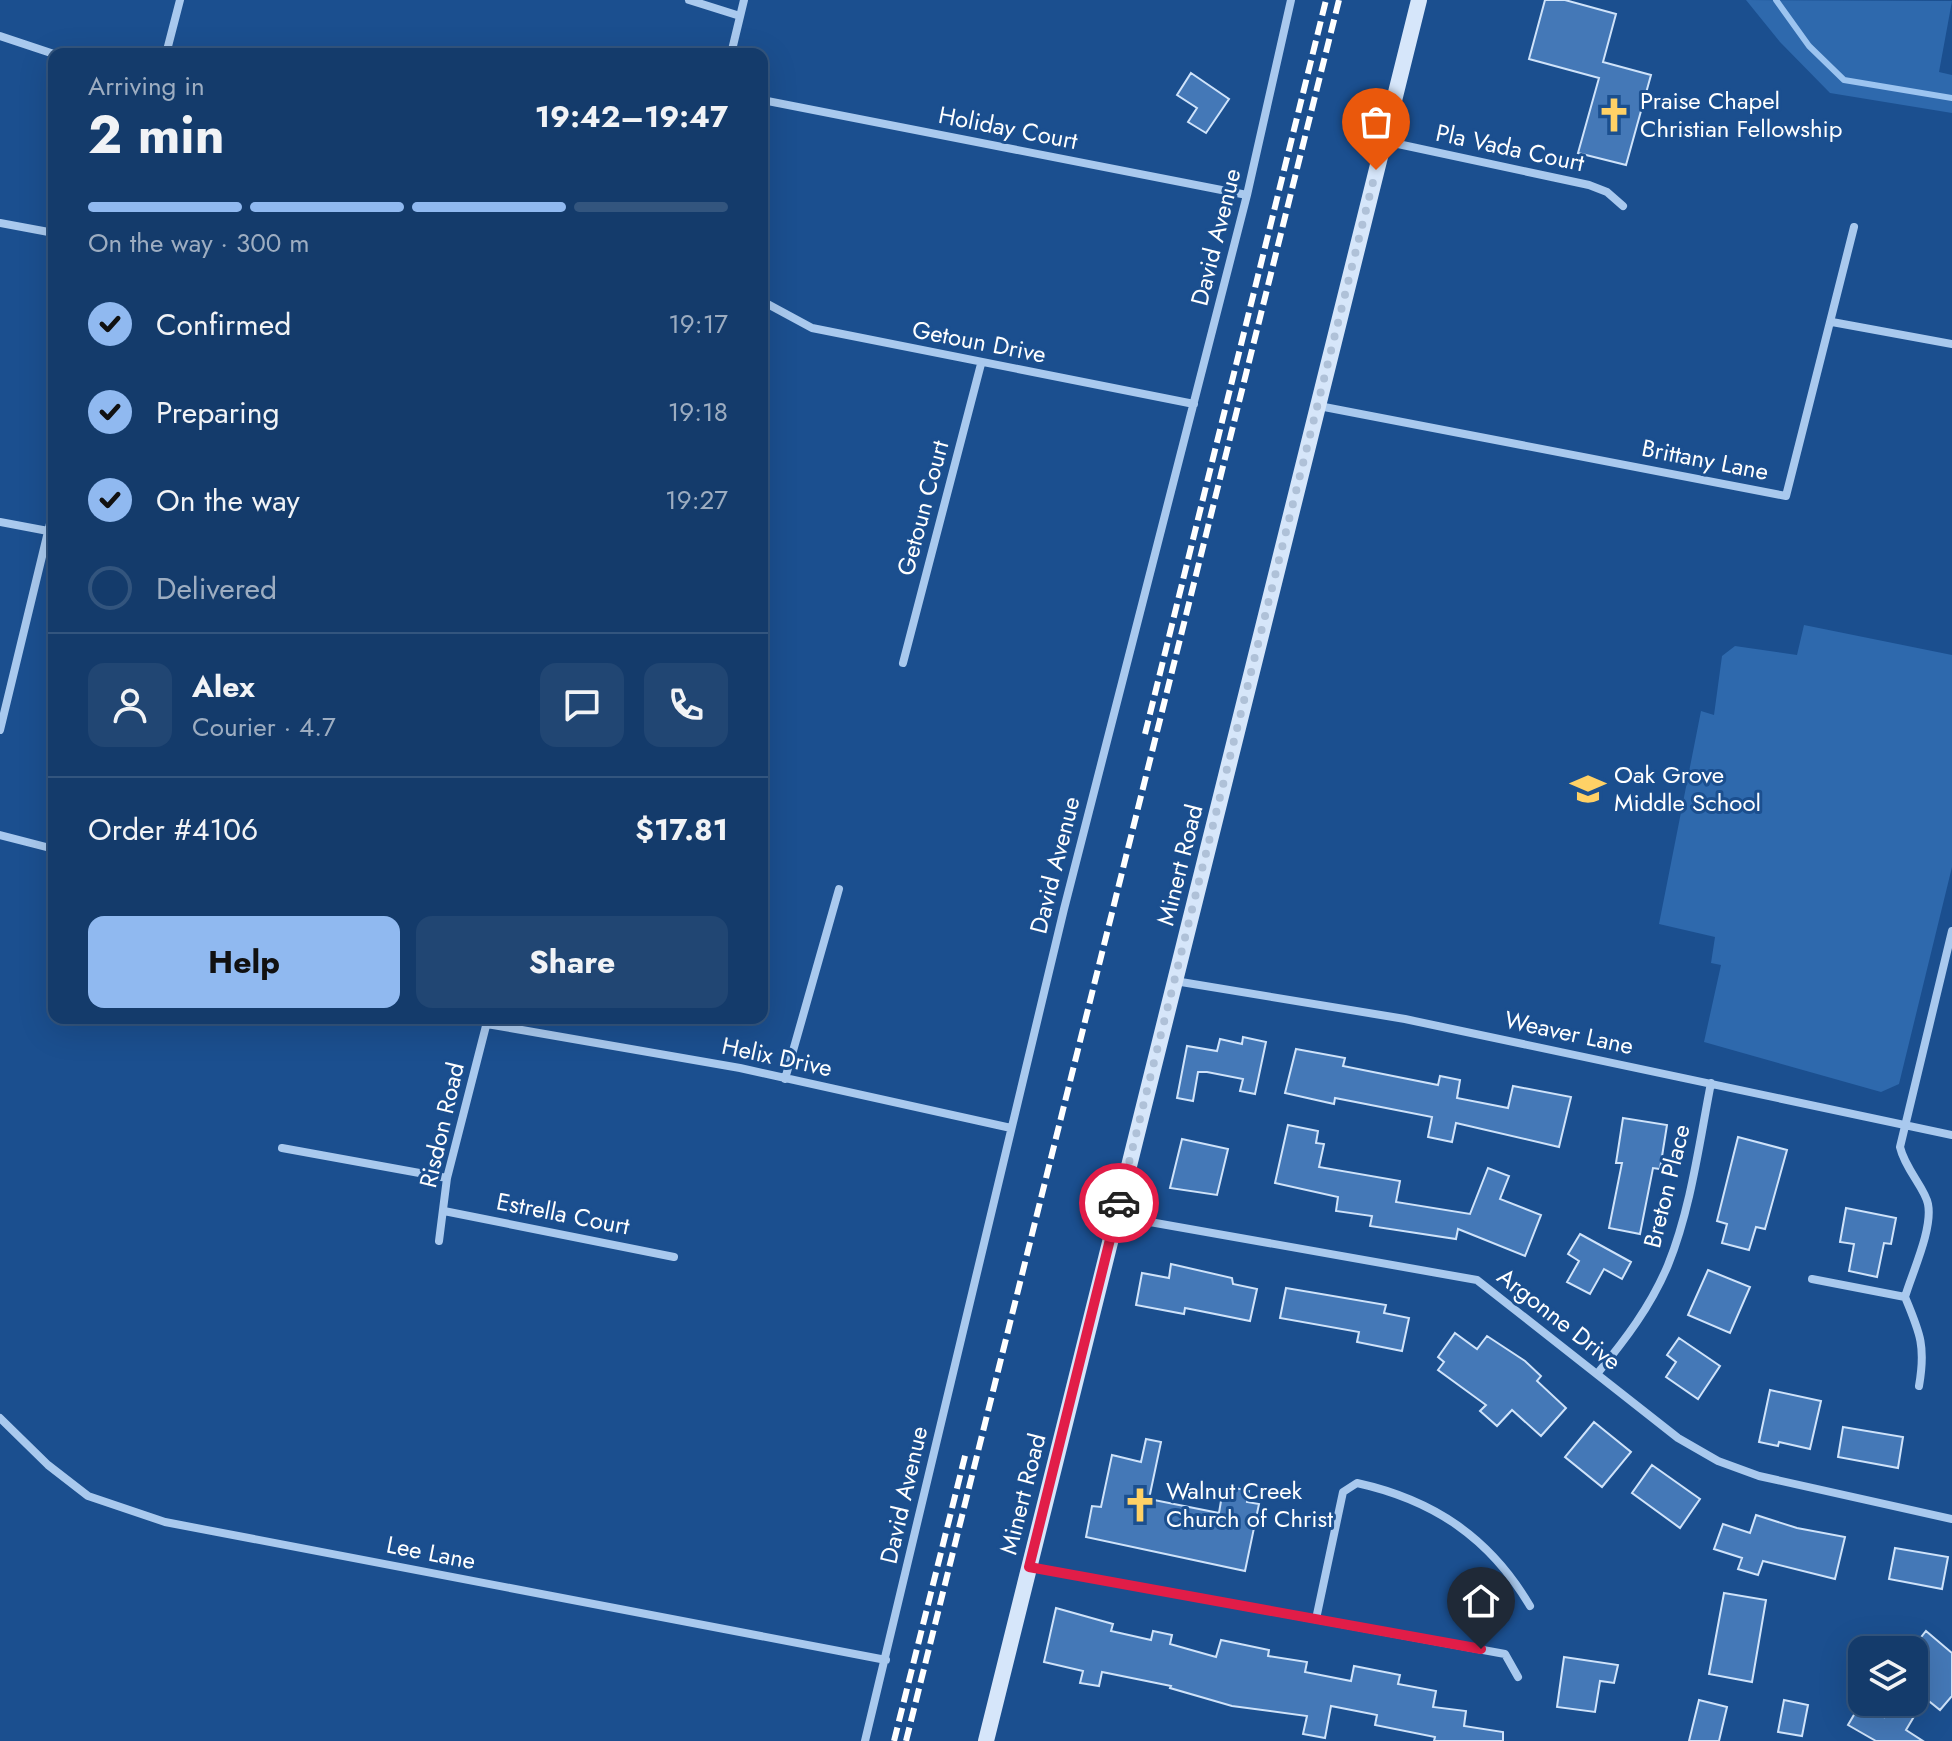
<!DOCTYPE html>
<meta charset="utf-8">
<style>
:root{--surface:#143b6b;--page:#214673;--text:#f1f3f6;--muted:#9dadc1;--line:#33557e;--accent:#90b9f0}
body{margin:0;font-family:Jost,sans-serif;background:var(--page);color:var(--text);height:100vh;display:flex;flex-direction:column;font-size:30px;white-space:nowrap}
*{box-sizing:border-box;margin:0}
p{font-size:26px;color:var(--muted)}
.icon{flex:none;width:44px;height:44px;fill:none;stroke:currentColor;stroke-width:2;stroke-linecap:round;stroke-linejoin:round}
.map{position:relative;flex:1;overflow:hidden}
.drawer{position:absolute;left:48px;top:48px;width:720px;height:976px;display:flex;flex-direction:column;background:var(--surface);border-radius:16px;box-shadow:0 8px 32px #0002,0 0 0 2px var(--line)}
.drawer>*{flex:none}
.tools{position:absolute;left:1848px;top:1636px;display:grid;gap:16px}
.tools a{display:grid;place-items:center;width:80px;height:80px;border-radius:16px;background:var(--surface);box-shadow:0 8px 32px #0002,0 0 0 2px var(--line);font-size:40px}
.pin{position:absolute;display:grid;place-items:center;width:68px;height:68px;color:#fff;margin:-82px -34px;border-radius:50% 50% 50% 0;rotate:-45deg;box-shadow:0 0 8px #0007}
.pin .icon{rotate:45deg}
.courier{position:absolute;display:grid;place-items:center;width:80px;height:80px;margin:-40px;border:6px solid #e11d48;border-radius:50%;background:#fff;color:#222;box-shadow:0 2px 10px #0007}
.summary em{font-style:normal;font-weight:700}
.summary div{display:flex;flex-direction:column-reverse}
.summary{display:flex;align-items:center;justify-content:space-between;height:136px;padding:0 40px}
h1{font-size:52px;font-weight:700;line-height:60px}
.bar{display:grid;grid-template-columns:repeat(4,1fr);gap:12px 8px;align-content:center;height:96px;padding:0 40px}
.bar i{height:10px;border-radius:6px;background:var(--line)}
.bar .on{background:var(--accent)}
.bar p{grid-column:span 4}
.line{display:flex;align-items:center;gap:20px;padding:0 40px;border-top:2px solid var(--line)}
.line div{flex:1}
.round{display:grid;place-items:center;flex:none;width:84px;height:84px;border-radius:16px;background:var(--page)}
ol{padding:0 40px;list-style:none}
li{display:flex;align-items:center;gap:24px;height:88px}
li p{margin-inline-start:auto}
li .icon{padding:8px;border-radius:50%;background:var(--accent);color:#111;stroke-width:4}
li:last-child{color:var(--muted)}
li i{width:44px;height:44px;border:4px solid var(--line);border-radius:50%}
.button{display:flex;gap:16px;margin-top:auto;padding:16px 40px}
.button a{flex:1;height:92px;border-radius:16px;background:var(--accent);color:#111;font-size:32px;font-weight:700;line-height:92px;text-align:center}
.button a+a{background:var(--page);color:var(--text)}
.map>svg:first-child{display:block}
</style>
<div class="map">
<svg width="1952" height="1741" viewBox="0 0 1952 1741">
<rect width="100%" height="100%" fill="#1b4f8f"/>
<path fill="#2e69ad" d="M1746,0L1952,1L1939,72L1952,75V113L1830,93L1780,42Z
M1804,625L1952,655V867L1899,1084L1881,1092L1704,1042L1721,965L1711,963L1715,937L1659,924L1701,711L1714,715L1722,656L1735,646L1797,655Z"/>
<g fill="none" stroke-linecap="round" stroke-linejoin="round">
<path stroke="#9cc4f0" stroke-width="6" d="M1776,0L1809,46L1844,80L1952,98"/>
</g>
<path fill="#4478b7" stroke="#cfe3fa" stroke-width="2" d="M1545,0H1565L1616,14L1603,62L1651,75L1626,165L1578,153L1599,78L1529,59Z
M1191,73L1229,99L1206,133L1188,122L1197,108L1177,95Z
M1243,1037L1266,1042L1255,1094L1240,1091L1243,1079L1207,1072H1198L1193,1101L1177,1098L1187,1046L1217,1051L1220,1039L1242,1044Z
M1296,1049L1345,1058L1343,1066L1438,1085L1440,1076L1460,1080L1457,1098L1508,1108L1513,1086L1571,1097L1559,1147L1456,1123L1452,1142L1428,1137L1432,1117L1335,1098L1334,1104L1285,1093Z
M1623,1118L1667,1125L1660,1169L1653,1168L1640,1234L1609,1228L1622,1163H1616Z
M1288,1125L1318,1131L1316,1143L1324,1144L1319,1167L1400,1181L1396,1202L1470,1214L1488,1168L1509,1176L1500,1199L1541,1215L1525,1256L1458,1229L1456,1239L1370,1226L1372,1216L1336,1211L1338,1197L1275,1183Z
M1738,1137L1787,1150L1765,1229L1756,1227L1749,1250L1722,1243L1727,1224L1717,1221Z
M1182,1139L1228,1149L1217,1195L1170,1188Z
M1846,1208L1896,1218L1891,1244L1884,1243L1877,1277L1849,1271L1854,1244L1840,1242Z
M1580,1234L1631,1262L1622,1279L1604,1269L1590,1294L1567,1282L1579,1261L1568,1254Z
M1171,1264L1232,1278L1233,1284L1257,1289L1250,1321L1185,1308L1184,1314L1136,1305L1142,1273L1169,1278Z
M1708,1270L1750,1287L1730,1333L1688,1315Z
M1286,1288L1386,1305L1384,1313L1409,1318L1402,1351L1357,1342L1359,1332L1280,1318Z
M1455,1333L1477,1349L1487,1336L1525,1361L1541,1376L1537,1381L1566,1408L1541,1436L1512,1410L1497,1426L1480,1411L1486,1405L1438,1370L1444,1362L1438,1357Z
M1679,1338L1720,1366L1698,1399L1666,1377L1676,1362L1667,1355Z
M1770,1390L1821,1401L1810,1449L1779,1442L1778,1446L1759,1442Z
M1594,1422L1631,1452L1602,1487L1565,1457Z
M1843,1427L1903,1437L1898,1468L1838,1457Z
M1146,1439L1161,1442L1149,1499L1219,1513L1222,1495L1233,1498L1235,1488L1249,1491L1247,1502L1259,1504L1245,1571L1086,1537L1092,1506L1101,1507L1112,1455L1141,1462Z
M1652,1465L1700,1499L1680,1528L1632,1493Z
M1756,1515L1797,1528L1845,1537L1835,1579L1763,1561L1758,1575L1738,1569L1742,1558L1714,1549L1723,1524L1750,1533Z
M1895,1548L1948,1557L1942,1589L1889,1579Z
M1724,1593L1766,1600L1752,1682L1709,1674Z
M1056,1608L1113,1624L1111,1631L1151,1640L1153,1631L1172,1635L1170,1644L1216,1657L1221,1640L1269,1650L1268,1656L1307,1662L1305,1672L1351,1681L1354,1666L1400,1675L1398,1684L1436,1691L1433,1707L1466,1711L1464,1726L1503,1732V1741H1434L1435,1737L1375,1725L1377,1715L1331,1706L1325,1738L1303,1734L1307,1716L1232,1706L1170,1688L1171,1686L1102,1672L1099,1686L1080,1683L1083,1671L1044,1662Z
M1926,1631L1952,1653V1696L1940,1710L1925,1698L1906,1730L1923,1741H1876L1848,1725L1861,1703L1884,1717L1892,1702H1914V1646Z
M1564,1657L1618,1665L1614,1683L1600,1681L1595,1712L1557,1707Z
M1699,1700L1727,1707L1719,1741H1689Z
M1784,1700L1808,1705L1802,1736L1778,1732Z"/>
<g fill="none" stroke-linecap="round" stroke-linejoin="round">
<path stroke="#a9c9ee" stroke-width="8" d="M689,0L740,16
M0,36L54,54
M166,54L180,0
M731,54L744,0
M762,100L1247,195
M1384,141L1589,185L1607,192L1623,206
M0,223L54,233
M762,301L812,328L1194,404
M1832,322L1952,344
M1319,406L1786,496L1854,227
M0,522L48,531
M903,663L981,364
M0,730L54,507
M0,835L54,849
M1175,981L1405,1019L1952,1135
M487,1024L740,1068L1011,1128
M785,1079L839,889
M282,1148L447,1178
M444,1211L674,1257
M1116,1216L1477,1280L1678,1438L1718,1461L1759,1476L1952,1519
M439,1241L447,1178L488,1018
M1812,1279L1905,1297
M1597,1374C1625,1340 1651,1306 1668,1265C1691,1208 1699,1144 1711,1083
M1919,1386C1926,1346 1920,1333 1905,1297C1912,1273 1933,1229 1928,1204C1925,1188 1905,1169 1900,1147L1952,931
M0,1418L48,1465L88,1496L165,1522L886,1660
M1029,1567L1505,1654L1518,1677
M1316,1619L1343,1492L1357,1483C1434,1500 1490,1538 1530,1606
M865,1741L1064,909L1247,195L1291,0"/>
<path stroke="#d6e6fa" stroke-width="16" d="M986,1741L1419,0"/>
<path stroke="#fff" stroke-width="6" stroke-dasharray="14 6" stroke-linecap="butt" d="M1145,734L1326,0
M894,1741L966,1452
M906,1741L1339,0"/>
</g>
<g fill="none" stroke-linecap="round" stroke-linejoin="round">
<path stroke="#afc1d8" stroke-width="8" stroke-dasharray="0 14.4" d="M1119,1203L1376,170"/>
<path stroke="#e11d48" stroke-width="10" d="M1119,1203L1029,1567L1481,1649"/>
</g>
<defs>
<g id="church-bare" transform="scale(2.76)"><path d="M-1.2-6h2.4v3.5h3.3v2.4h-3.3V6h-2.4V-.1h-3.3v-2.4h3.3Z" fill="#ffd166" stroke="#1b4f8f" stroke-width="2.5" paint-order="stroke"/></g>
<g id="school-bare" transform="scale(2.76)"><path d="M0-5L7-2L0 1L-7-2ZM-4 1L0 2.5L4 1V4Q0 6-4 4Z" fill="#ffd166" stroke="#1b4f8f" stroke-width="2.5" paint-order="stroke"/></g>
</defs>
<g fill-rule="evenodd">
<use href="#church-bare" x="1614" y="115"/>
<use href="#school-bare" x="1588" y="789"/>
<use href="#church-bare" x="1140" y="1505"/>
</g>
<g text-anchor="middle" stroke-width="6" stroke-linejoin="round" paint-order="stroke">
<g font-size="24" fill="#fff" stroke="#1b4f8f" text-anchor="start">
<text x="1640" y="109">Praise Chapel<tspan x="1640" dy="28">Christian Fellowship</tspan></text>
<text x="1614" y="783">Oak Grove<tspan x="1614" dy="28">Middle School</tspan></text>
<text x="1166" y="1499">Walnut Creek<tspan x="1166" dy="28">Church of Christ</tspan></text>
</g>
<g font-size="24" fill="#fff" stroke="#1b4f8f">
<text transform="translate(1008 128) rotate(11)" y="8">Holiday Court</text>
<text transform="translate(1510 148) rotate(12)" y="8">Pla Vada Court</text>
<text transform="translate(1216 237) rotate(-76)" y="8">David Avenue</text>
<text transform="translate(979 342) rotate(11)" y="8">Getoun Drive</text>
<text transform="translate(1705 460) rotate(11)" y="8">Brittany Lane</text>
<text transform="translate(923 508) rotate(-75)" y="8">Getoun Court</text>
<text transform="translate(1055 865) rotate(-76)" y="8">David Avenue</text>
<text transform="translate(1180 865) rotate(-76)" y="8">Minert Road</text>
<text transform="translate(1569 1033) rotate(12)" y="8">Weaver Lane</text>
<text transform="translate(777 1057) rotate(12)" y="8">Helix Drive</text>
<text transform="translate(442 1125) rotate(-77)" y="8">Risdon Road</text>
<text transform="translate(1667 1186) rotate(-76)" y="8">Breton Place</text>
<text transform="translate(563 1214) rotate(11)" y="8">Estrella Court</text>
<text transform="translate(1559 1319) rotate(38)" y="8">Argonne Drive</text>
<text transform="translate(1023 1494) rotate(-76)" y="8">Minert Road</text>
<text transform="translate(904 1495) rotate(-77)" y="8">David Avenue</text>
<text transform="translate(431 1553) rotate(11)" y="8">Lee Lane</text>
</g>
</g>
</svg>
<div class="tools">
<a><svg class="icon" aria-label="layers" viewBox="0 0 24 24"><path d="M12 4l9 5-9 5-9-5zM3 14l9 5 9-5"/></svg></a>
</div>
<div class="pin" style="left:1376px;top:170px;background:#ea580c"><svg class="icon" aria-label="bag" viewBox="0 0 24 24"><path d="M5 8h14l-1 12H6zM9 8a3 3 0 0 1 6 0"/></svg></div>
<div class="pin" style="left:1481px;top:1649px;background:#1f2937"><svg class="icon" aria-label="home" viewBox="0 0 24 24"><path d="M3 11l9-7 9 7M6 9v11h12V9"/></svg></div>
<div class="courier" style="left:1119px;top:1203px"><svg class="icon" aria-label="car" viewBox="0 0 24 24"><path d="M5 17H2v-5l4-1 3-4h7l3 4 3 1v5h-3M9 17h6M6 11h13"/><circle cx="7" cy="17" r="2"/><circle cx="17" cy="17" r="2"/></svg></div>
<section class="drawer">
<div class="summary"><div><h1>2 min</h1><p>Arriving in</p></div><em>19:42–19:47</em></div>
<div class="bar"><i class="on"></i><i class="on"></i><i class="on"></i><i></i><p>On the way · 300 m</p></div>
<ol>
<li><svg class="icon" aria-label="check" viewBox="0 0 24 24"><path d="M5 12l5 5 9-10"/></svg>Confirmed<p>19:17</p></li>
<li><svg class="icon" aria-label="check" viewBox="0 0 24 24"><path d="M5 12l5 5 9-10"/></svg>Preparing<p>19:18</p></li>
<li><svg class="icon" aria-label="check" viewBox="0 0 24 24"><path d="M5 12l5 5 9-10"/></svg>On the way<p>19:27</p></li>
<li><i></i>Delivered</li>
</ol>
<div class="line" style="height:144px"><a class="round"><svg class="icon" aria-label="person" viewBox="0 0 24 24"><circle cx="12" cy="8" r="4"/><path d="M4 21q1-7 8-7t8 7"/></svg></a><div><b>Alex</b><p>Courier · 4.7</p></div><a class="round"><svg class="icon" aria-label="chat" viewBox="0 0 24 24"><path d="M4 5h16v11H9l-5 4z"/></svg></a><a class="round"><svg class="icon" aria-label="phone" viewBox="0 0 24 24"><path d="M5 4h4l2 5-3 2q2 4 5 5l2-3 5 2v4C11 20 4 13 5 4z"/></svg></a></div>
<div class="line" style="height:104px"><div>Order #4106</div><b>$17.81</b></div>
<div class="button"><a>Help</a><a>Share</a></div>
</section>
</div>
